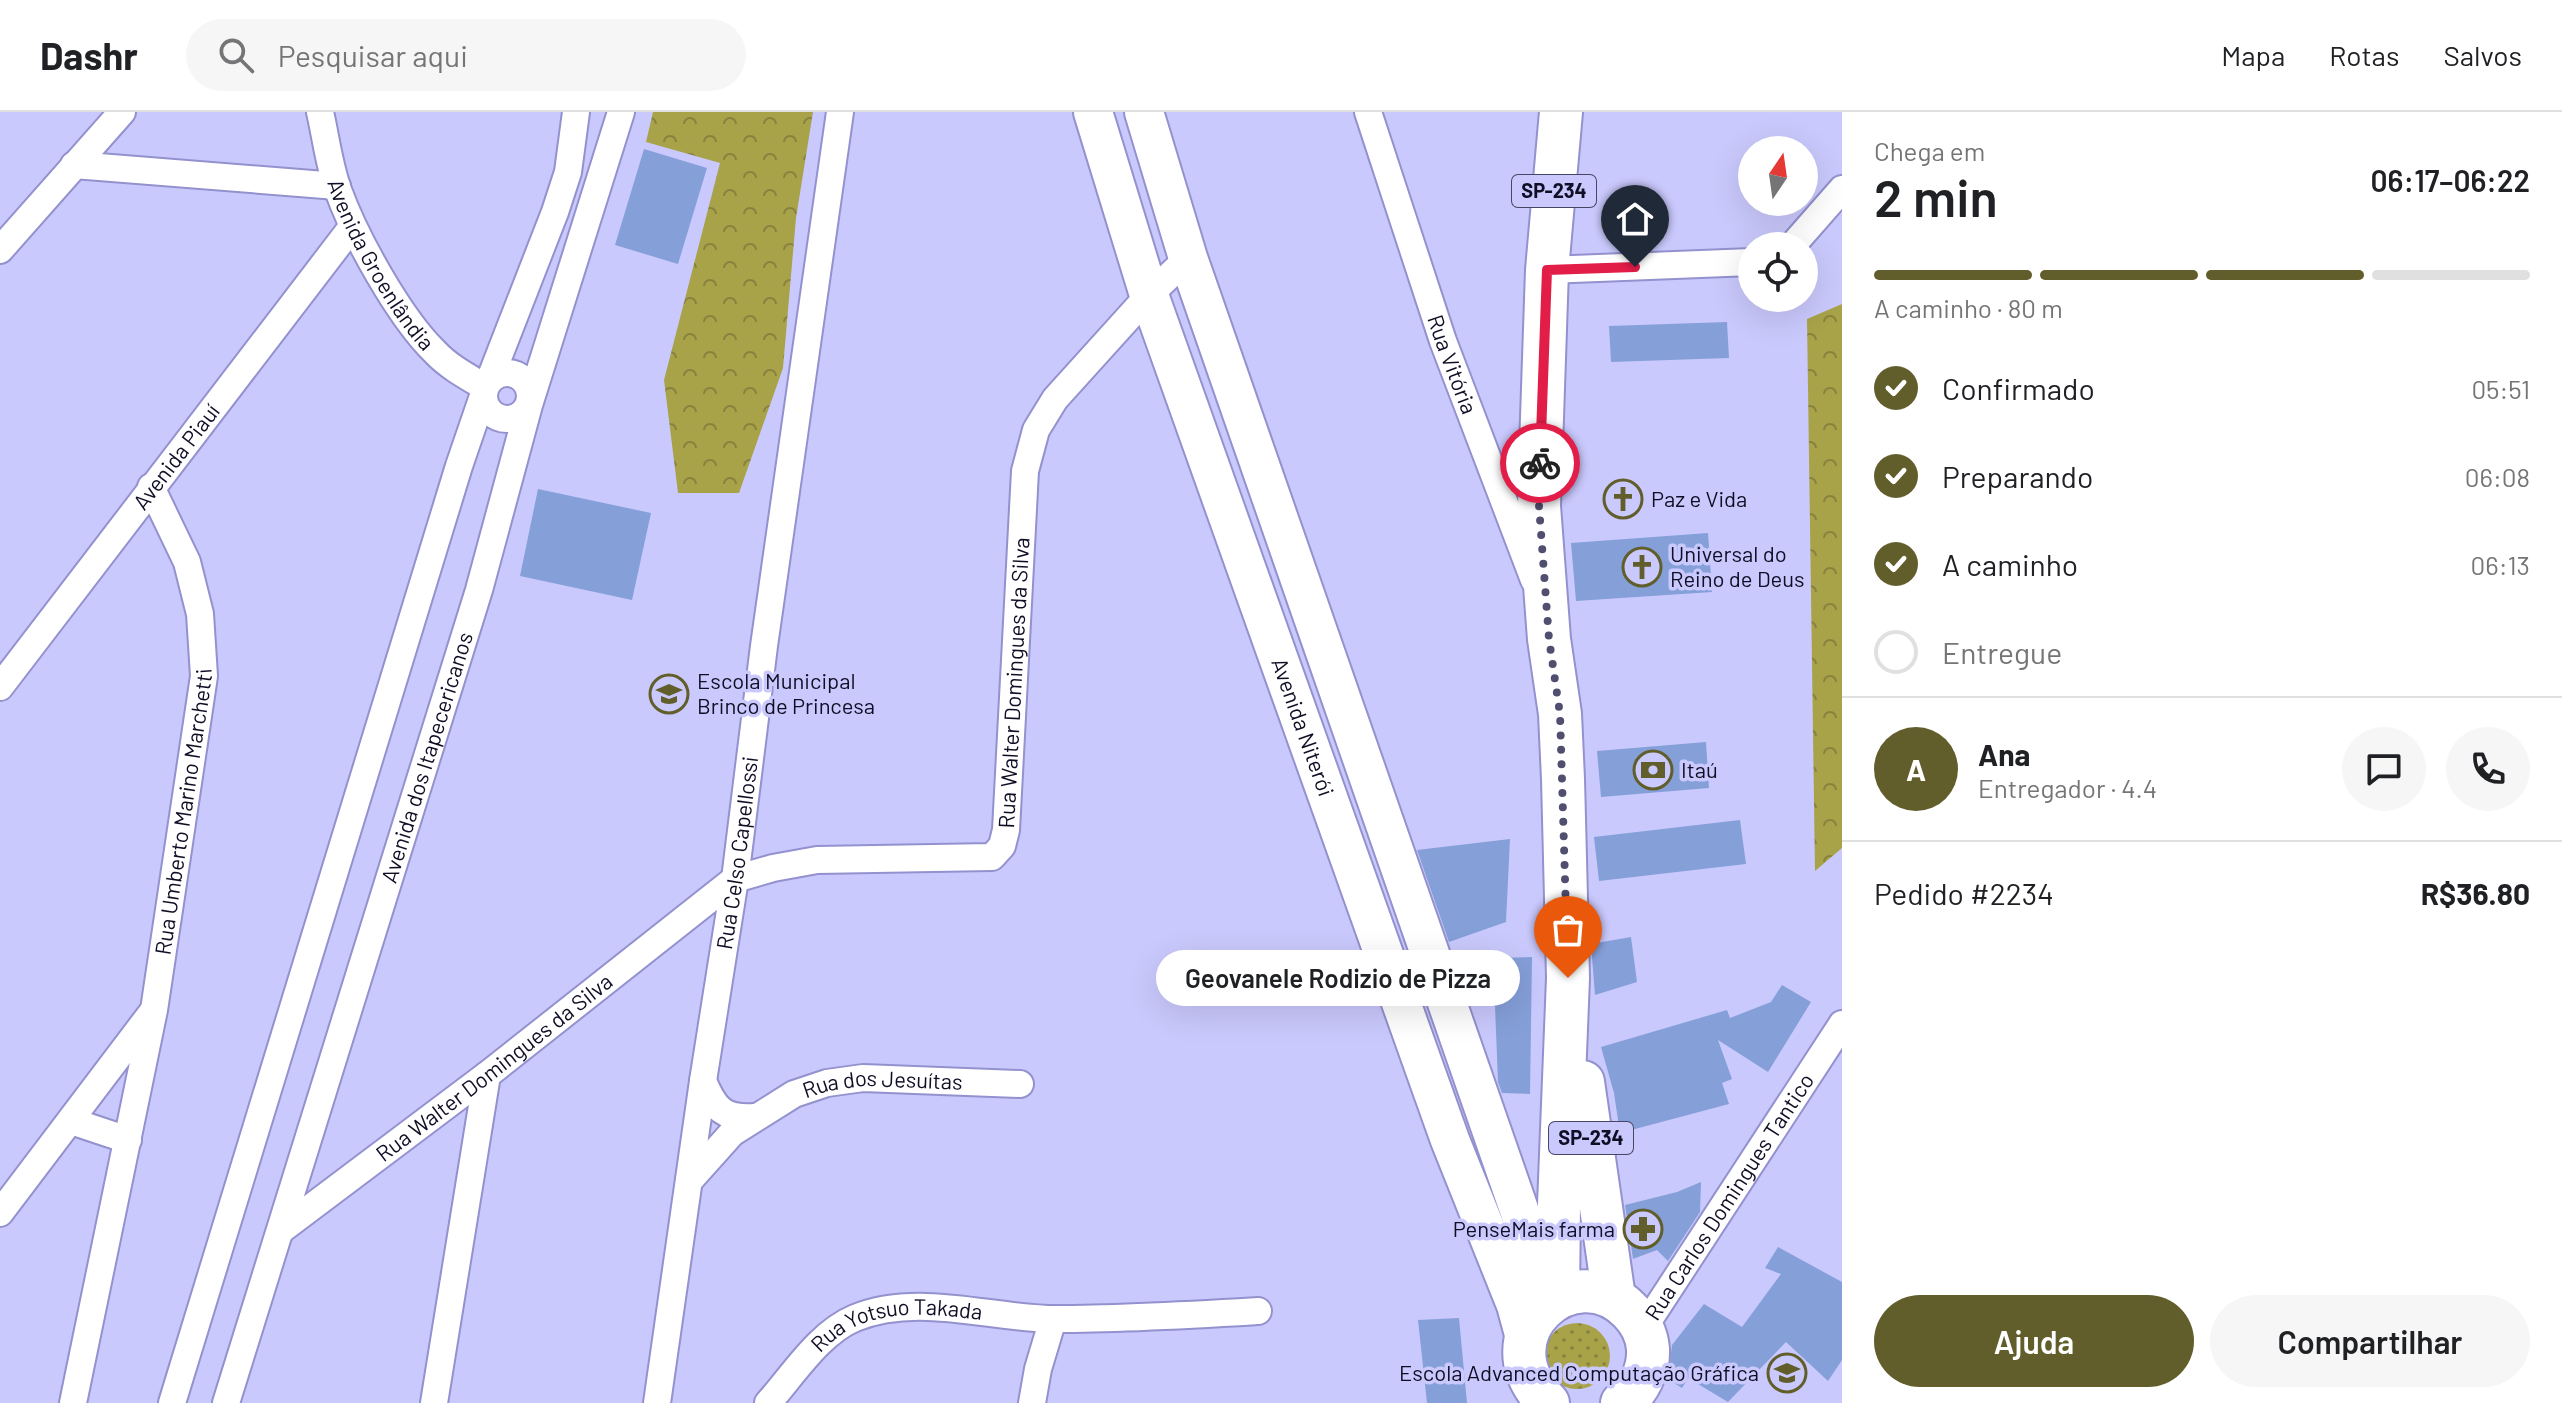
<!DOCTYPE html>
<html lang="pt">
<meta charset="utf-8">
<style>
:root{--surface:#fff;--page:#f6f6f6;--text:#202124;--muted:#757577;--line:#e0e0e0;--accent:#615e2b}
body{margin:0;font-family:Barlow,sans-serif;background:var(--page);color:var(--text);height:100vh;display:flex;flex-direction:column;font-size:30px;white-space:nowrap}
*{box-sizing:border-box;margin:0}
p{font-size:26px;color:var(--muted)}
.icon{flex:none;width:44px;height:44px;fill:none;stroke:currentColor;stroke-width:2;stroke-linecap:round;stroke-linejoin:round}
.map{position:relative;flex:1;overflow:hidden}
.panel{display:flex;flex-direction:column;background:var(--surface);width:720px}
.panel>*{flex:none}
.needle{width:52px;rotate:13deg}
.tools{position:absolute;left:1738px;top:24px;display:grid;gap:16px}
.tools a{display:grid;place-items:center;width:80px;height:80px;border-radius:50%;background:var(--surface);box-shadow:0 8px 32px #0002;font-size:40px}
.pin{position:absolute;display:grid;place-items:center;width:68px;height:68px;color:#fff;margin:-82px -34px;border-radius:50% 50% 50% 0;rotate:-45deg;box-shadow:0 0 8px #0007}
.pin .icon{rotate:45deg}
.courier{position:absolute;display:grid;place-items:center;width:80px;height:80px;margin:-40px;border:6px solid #e11d48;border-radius:50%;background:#fff;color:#222;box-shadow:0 2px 10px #0007}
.bubble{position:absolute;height:56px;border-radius:28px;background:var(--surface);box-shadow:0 8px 32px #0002;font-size:26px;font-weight:600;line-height:56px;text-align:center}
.overview em{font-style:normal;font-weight:600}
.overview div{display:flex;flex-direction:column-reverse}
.overview{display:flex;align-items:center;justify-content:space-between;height:136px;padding:0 32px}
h1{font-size:52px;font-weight:600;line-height:60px}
.bar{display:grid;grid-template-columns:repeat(4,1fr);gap:12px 8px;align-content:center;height:96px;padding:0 32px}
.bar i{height:10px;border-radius:6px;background:var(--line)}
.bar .active{background:var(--accent)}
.bar p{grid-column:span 4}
.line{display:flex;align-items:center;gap:20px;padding:0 32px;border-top:2px solid var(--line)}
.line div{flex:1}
.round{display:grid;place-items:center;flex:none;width:84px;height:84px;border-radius:42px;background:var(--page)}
ol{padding:0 32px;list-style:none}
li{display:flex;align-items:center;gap:24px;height:88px}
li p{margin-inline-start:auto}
li .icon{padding:8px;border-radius:50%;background:var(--accent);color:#fff;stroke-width:4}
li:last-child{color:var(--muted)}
li i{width:44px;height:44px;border:4px solid var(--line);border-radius:50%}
.primary-button{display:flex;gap:16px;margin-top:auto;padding:16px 32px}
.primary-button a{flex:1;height:92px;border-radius:48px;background:var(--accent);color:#fff;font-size:32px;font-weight:600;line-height:92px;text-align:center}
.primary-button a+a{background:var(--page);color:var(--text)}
header{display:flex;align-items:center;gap:48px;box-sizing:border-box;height:112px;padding:0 40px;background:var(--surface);border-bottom:2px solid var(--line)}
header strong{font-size:38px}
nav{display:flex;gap:44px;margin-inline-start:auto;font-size:28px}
.search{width:560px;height:72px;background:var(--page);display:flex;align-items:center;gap:20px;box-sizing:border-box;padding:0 28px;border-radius:44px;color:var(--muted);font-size:30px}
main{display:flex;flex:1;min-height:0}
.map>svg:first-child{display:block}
</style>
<header>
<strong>Dashr</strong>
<div class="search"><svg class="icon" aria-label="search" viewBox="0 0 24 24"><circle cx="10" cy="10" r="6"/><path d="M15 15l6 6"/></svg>Pesquisar aqui</div>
<nav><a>Mapa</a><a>Rotas</a><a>Salvos</a></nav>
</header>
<main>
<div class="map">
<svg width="1842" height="1291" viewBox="0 0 1842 1291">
<defs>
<pattern id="forest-crowns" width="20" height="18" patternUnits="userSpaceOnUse" patternTransform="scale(2)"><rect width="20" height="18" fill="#a8a249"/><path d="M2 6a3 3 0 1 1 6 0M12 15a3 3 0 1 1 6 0" fill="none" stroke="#87823d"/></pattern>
<pattern id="park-dots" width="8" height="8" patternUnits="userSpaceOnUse" patternTransform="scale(2)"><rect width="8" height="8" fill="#a8a249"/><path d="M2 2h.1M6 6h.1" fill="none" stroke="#87823d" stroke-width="1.8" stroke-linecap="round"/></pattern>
</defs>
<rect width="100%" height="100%" fill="#cac9fd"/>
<path fill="url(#forest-crowns)" d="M653,0H813L796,106L783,256L739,381H678L664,268L720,51L646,30Z
M1842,192V736L1815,759L1807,207Z"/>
<path fill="url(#park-dots)" d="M1544 1244a33 33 0 1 1 66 0a33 33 0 1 1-66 0Z"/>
<path fill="#859fd9" d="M644,37L707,56L678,152L615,133Z
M1727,210L1729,246L1611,250L1609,214Z
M538,377L651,401L632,488L520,464Z
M1708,421L1712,480L1576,489L1571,431Z
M1706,630L1709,676L1601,685L1597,639Z
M1740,708L1746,752L1599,769L1594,725Z
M1510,727L1506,810L1449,830L1417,738Z
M1631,825L1637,870L1595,883L1591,832Z
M1532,845L1530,982L1502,981L1498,970L1495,894L1469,886L1455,847Z
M1782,873L1811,890L1768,960L1718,928L1732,967L1722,971L1729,992L1620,1021L1614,981L1601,935L1727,898L1730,906L1771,890Z
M1701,1070L1700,1100L1668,1149L1657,1138L1633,1147L1625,1093L1677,1080Z
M1778,1135L1842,1170V1248L1828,1269L1786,1230L1728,1290L1688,1266L1682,1276L1668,1267L1672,1233L1704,1192L1742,1215L1781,1162L1765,1156Z
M1459,1206L1467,1291H1427L1418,1208Z"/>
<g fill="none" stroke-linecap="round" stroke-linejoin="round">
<g stroke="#9391ce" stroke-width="30">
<g id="minor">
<path id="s1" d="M320,0C326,26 329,53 338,78C355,125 399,205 435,240C449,255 468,265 485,275"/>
<path id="s2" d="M1368,0L1443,229L1534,468"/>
<path d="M74,53L337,74"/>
<path d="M1792,134L1842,77"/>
<path d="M0,138L122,0"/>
<path d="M1547,158L1752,150"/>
<circle cx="507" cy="284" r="23"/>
<path d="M490,267L555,100L568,60L576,0"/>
<path id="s3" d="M0,575L352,115"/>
<path d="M703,969C715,997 723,1007 755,1005"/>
<path d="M71,1009L128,1028"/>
<path id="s4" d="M689,1069L732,1021L794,982L827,971L863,966L1020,972"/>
<path d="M0,1101L150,903"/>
<path id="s5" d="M281,1118L487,963L735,767L773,756L817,748L992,745L1002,734L1006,718L1025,359L1036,318L1055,287L1149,183L1188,146"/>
<path id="s6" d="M1643,1217L1842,912"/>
<path id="s7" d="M73,1291L154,898L204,564L200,502L187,450L151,375"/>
<path d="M172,1291L459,354L483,284"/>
<path id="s8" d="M226,1291L479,478L529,293L621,0"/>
<path d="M434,1291L487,963"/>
<path id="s9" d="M657,1291L703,969L735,767L764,534L840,0"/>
<path id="s10" d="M768,1291C793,1263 819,1221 855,1206C918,1180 991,1207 1056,1207C1123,1207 1190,1203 1258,1199"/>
<path d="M1032,1291L1038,1257L1053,1207"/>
</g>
</g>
<g stroke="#9391ce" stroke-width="42">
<g id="secondary">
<path id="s11" d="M1093,0L1149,183L1450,1028L1516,1193L1525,1226"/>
<path d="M1144,0L1188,146L1523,1109L1545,1194"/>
</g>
</g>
<g stroke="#9391ce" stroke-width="46">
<path id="primary" d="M1583,970L1614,1186
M1558,1186L1559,1093L1568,866L1563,667L1560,602L1549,527L1539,394L1547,158L1561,0
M1548,1291C1480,1223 1574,1141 1630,1199C1640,1209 1647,1223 1648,1237C1649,1258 1639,1279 1622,1291"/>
</g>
<use href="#minor" stroke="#fff" stroke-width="26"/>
<use href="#secondary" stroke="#fff" stroke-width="38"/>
<use href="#primary" stroke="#fff" stroke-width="42"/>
</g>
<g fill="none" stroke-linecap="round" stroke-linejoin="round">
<path stroke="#514f70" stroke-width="8" stroke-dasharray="0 14.4" d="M1540,351L1539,394L1549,527L1560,602L1568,866"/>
<path stroke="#e11d48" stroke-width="10" d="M1540,351L1547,158L1635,155"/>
</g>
<defs>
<g id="church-ring" transform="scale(2)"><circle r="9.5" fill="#cac9fd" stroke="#615e2b" stroke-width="1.5"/><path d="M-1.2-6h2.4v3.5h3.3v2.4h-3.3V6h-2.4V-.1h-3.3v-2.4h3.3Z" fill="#615e2b"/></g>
<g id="school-ring" transform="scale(2)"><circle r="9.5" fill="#cac9fd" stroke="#615e2b" stroke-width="1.5"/><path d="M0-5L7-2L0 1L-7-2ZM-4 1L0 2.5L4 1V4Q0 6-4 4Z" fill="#615e2b"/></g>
<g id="bank-ring" transform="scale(2)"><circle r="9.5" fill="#cac9fd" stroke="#615e2b" stroke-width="1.5"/><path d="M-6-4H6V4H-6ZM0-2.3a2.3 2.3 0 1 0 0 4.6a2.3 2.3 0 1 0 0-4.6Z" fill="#615e2b"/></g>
<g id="pharmacy-ring" transform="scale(2)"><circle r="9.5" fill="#cac9fd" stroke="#615e2b" stroke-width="1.5"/><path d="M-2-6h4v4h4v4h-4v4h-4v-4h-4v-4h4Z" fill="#615e2b"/></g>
</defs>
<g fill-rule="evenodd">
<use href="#church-ring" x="1623" y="387"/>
<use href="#church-ring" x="1642" y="455"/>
<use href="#school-ring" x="669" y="582"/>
<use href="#bank-ring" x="1653" y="658"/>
<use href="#pharmacy-ring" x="1643" y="1117"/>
<use href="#school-ring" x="1787" y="1261"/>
</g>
<g text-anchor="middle" stroke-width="7" stroke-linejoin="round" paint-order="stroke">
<g fill="#cac9fd" stroke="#484665" stroke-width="2">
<rect x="1512" y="63" width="84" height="32" rx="6"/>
<rect x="1549" y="1010" width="84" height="32" rx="6"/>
</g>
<g font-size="20" font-weight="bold" fill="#100e24">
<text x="1554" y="86">SP-234</text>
<text x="1591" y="1033">SP-234</text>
</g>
<g font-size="22" fill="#100e24" stroke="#cac9fd">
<text dy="8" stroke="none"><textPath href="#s1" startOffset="166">Avenida Groenlândia</textPath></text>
<text dy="8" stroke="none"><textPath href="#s2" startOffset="266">Rua Vitória</textPath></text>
<text dy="8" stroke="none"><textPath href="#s3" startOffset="290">Avenida Piauí</textPath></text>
<text dy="8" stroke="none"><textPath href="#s5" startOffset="1012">Rua Walter Domingues da Silva</textPath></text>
<text dy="8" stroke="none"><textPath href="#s11" startOffset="650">Avenida Niterói</textPath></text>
<text dy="8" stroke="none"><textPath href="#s8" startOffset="676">Avenida dos Itapecericanos</textPath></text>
<text dy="8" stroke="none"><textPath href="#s7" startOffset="602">Rua Umberto Marino Marchetti</textPath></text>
<text dy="8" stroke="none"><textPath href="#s9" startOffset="556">Rua Celso Capellossi</textPath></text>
<text dy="8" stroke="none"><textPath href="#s5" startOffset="268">Rua Walter Domingues da Silva</textPath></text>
<text dy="8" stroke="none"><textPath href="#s4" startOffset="228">Rua dos Jesuítas</textPath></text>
<text dy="8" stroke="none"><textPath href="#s6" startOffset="158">Rua Carlos Domingues Tantico</textPath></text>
<text dy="8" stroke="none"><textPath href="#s10" startOffset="162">Rua Yotsuo Takada</textPath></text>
</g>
<g font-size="22" fill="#100e24" stroke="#cac9fd" text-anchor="start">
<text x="1651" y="395">Paz e Vida</text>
<text x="1670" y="450">Universal do<tspan x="1670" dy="25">Reino de Deus</tspan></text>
<text x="697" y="577">Escola Municipal<tspan x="697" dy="25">Brinco de Princesa</tspan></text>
<text x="1681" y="666">Itaú</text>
<text x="1615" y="1125" text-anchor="end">PenseMais farma</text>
<text x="1759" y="1269" text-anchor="end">Escola Advanced Computação Gráfica</text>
</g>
</g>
</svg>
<div class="tools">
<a><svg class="needle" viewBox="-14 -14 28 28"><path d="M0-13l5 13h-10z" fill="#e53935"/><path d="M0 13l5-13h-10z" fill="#757577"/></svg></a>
<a><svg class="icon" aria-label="locate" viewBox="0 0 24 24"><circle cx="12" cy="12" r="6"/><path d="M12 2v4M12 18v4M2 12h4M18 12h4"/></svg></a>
</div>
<div class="pin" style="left:1568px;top:866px;background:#ea580c"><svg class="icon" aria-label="bag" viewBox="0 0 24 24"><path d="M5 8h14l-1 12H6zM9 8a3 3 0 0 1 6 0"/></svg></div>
<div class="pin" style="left:1635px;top:155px;background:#1f2937"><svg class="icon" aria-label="home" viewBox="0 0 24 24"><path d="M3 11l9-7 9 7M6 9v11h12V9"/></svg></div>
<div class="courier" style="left:1540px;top:351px"><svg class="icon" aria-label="bike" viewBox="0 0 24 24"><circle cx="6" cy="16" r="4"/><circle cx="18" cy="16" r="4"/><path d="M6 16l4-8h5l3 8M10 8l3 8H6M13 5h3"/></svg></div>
<div class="bubble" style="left:1156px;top:838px;width:364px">Geovanele Rodizio de Pizza</div>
</div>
<section class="panel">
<div class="overview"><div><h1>2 min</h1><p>Chega em</p></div><em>06:17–06:22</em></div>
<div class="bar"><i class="active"></i><i class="active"></i><i class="active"></i><i></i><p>A caminho · 80 m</p></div>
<ol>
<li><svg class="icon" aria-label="check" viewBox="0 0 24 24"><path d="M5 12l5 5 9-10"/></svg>Confirmado<p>05:51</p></li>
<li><svg class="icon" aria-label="check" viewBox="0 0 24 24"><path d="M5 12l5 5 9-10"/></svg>Preparando<p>06:08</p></li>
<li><svg class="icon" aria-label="check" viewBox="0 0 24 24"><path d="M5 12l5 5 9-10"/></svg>A caminho<p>06:13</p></li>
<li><i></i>Entregue</li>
</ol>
<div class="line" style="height:144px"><b class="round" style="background:var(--accent);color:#fff">A</b><div><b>Ana</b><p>Entregador · 4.4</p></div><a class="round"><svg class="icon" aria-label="chat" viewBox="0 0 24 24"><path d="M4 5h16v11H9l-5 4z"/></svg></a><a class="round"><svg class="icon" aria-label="phone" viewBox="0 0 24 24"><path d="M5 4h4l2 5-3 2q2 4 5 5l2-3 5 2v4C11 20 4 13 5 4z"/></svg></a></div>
<div class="line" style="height:104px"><div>Pedido #2234</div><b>R$36.80</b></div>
<div class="primary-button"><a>Ajuda</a><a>Compartilhar</a></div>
</section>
</main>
